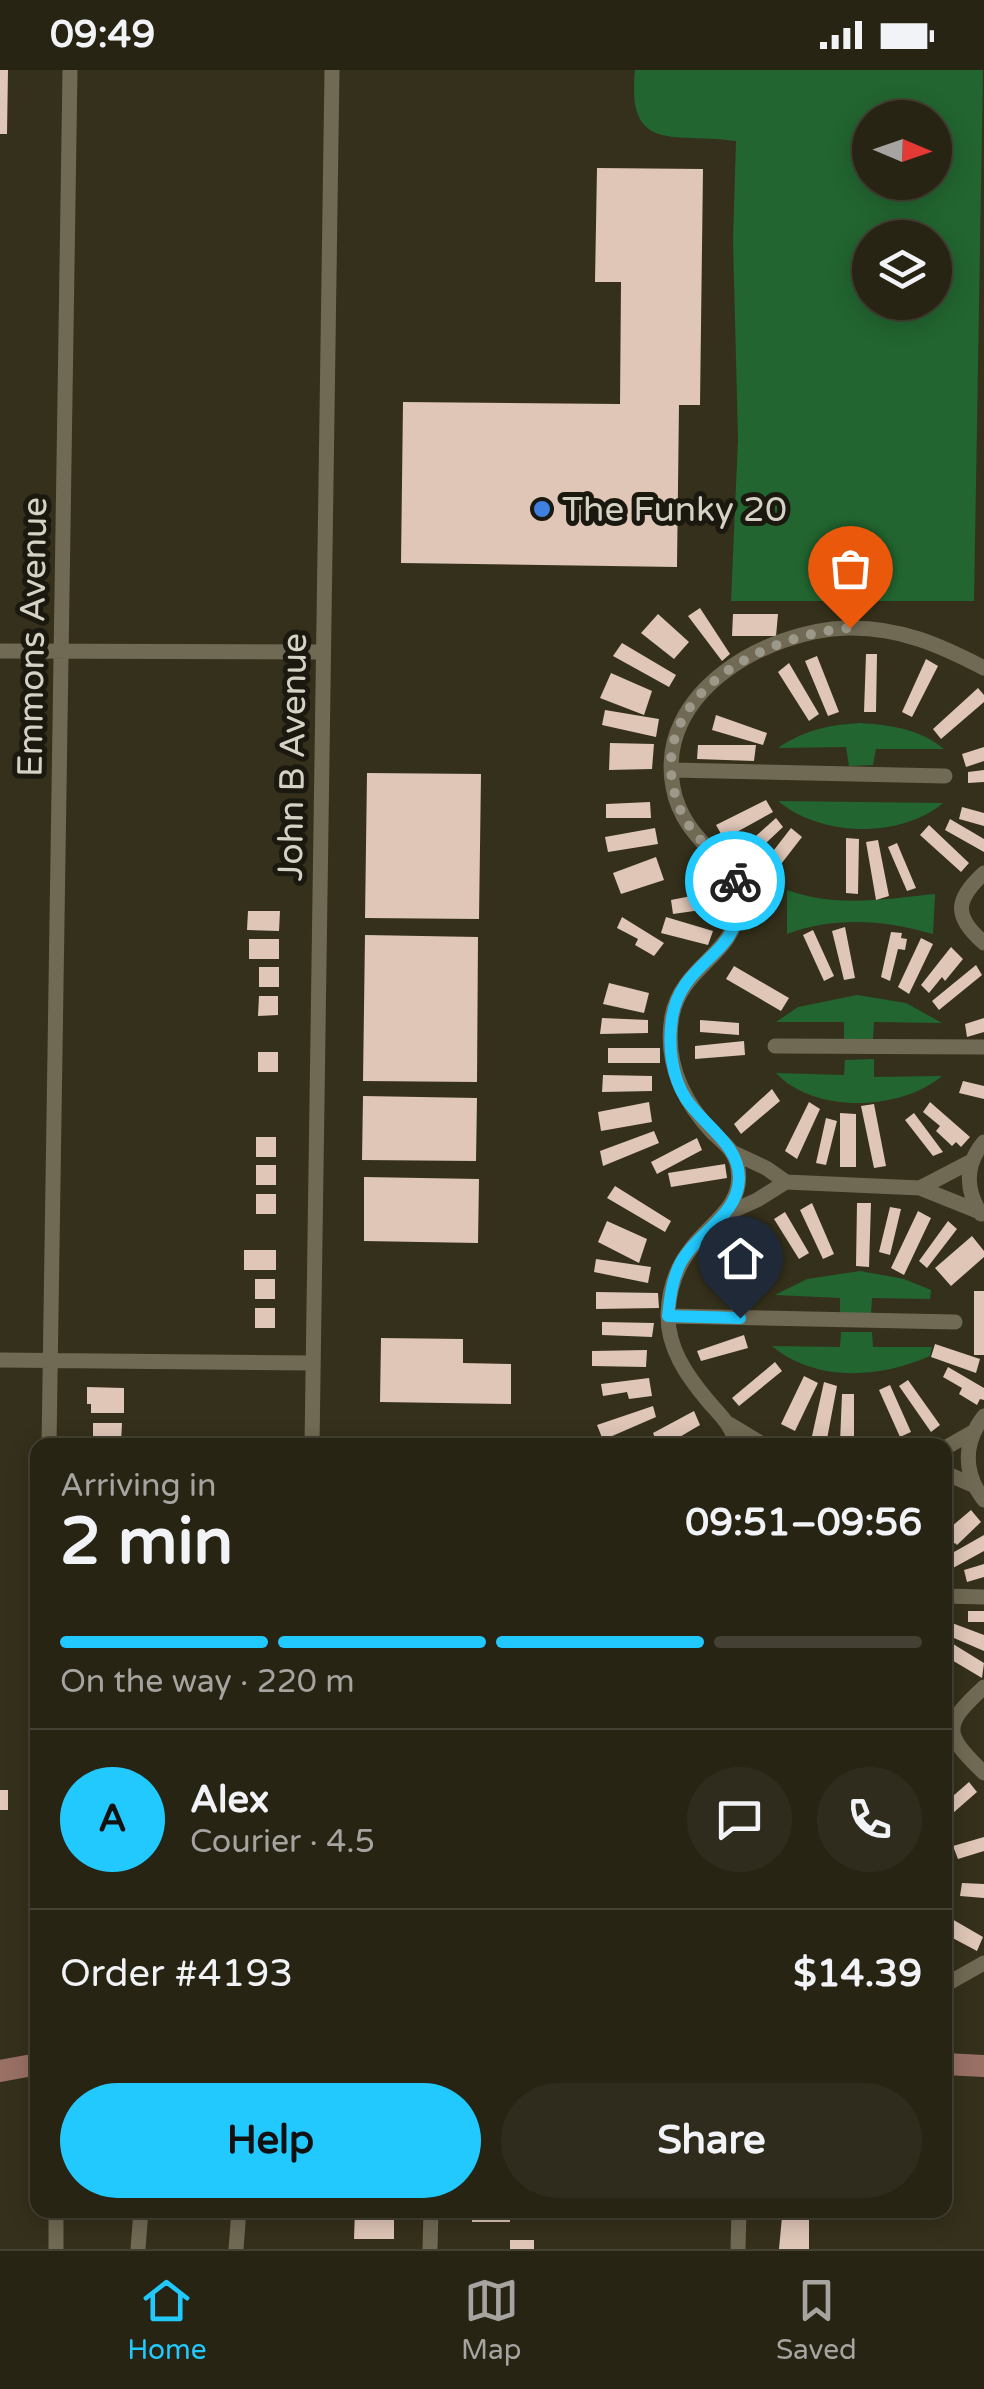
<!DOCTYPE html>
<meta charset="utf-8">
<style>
:root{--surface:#282414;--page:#302c1d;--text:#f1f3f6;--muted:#a5a4a0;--line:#444134;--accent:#22c9fe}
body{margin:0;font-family:"Varela Round",sans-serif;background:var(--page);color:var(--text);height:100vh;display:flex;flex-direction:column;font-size:38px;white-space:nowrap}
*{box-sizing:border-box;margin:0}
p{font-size:32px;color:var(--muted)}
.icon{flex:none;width:55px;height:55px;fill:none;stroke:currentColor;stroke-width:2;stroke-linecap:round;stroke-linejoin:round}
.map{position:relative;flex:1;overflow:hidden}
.panel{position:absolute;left:30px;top:1368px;width:922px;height:780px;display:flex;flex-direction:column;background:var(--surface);border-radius:20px;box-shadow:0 5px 25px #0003,0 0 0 2px var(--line)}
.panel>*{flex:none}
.needle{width:65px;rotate:92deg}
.fabs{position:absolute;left:852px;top:30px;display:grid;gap:20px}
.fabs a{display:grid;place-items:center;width:100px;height:100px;border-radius:50%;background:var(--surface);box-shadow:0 5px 25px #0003,0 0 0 2px var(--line);font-size:50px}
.pin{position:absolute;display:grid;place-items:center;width:85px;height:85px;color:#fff;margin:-102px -42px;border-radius:50% 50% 50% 0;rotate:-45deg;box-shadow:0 0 10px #0007}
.pin .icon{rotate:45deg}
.courier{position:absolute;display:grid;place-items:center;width:100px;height:100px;margin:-50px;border:8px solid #22c9fe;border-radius:50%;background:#fff;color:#222;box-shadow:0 2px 12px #0007}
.summary em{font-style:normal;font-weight:700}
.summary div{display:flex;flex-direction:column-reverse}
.summary{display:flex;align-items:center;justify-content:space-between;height:170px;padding:0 30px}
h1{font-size:65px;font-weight:700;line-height:75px}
.bar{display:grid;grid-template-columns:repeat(4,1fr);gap:15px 10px;align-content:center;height:120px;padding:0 30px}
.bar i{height:12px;border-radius:8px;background:var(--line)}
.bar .on{background:var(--accent)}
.bar p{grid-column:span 4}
.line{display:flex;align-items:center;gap:25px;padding:0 30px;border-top:2px solid var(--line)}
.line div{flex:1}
.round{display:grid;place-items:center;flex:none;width:105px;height:105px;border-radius:52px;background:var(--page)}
.cta{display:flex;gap:20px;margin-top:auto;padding:20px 30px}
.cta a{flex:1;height:115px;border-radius:60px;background:var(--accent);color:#111;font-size:40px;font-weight:700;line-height:115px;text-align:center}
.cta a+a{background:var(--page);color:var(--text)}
.status{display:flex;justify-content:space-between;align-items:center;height:70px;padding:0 50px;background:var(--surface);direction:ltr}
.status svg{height:28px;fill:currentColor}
.tabs{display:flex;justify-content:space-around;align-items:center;height:140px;border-top:2px solid var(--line);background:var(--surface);font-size:28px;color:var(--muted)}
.tabs a{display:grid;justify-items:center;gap:5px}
.tabs .on{color:var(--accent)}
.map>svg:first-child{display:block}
</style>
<div class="status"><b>09:49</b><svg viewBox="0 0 49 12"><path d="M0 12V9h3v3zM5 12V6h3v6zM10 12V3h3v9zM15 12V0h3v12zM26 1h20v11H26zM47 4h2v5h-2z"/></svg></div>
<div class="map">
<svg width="984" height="2179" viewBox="0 0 984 2179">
<rect width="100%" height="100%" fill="#35301b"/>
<path fill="#226530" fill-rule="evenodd" d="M635,0H983L974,531H731L738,369L733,170L736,71C675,62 626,85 635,0ZM870,48H935V112H870ZM870,168H935V232H870Z
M860,653C891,655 920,659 944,679H876L873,695L849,696L846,677L778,678C804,660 829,655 860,653Z
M778,731L943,733C900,769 821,767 778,731Z
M787,820C837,838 884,829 935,824L933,864C885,850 835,846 787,864Z
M857,925L906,933L942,953L874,952L873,969H844V952H776L798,937Z
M874,989V1007L942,1006C901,1041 814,1044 776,1003L844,1005L845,990Z
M860,1201L904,1209L931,1220L930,1229L872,1228L871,1244H840V1228L775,1225L807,1209Z
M841,1262H872L873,1277H932L930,1286C881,1308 816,1313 772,1276L840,1277Z"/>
<path fill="#dfc6b7" d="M0,0H8L7,64H0Z
M597,98L703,99L700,335H679L677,497L401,493L403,332L620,334L621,212H595Z
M700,538L730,584L722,591L688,546Z
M658,544L689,572L674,589L641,563Z
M733,544H778L776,566H732Z
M622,573L676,605L669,617L613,586Z
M866,584H877L876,642H864Z
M817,586L839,642L828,646L805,591Z
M926,589L938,596L912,647L902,642Z
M789,593L819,644L809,651L778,602Z
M611,603L652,621L644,645L600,628Z
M978,618L984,625V632L941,669L933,659Z
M605,640L659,649L656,667L602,655Z
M716,645L767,663L763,675L712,660Z
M610,673L654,674L652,699L609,700Z
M698,675H756L754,691L697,689Z
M984,677V691L966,697L962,684Z
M984,700V712L968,713V702Z
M367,703L481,704L479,849L365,848Z
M766,730L773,742L724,769L716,755Z
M650,732L651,748H606V734Z
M962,737L984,743V756L959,749Z
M776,748L783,757L748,790L739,781Z
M950,749L984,769V782L945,760Z
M929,755L969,793L961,802L920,765Z
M655,758L658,774L608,782L605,767Z
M791,758L802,767L771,807L760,798Z
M846,768L859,769L858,824L846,823Z
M878,770L889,826L876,830L866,772Z
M897,773L916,818L907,821L888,777Z
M656,787L664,810L621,824L613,803Z
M727,819L729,836L673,844L671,830Z
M248,841H280L279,861L247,860Z
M622,847L664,873L654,886L635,875L638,869L617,858Z
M666,847L713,861L708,875L661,863Z
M845,857L855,908L844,910L832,861Z
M813,860L834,906L824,911L803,865Z
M891,862L902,863L901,868L907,869L905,880L898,879L890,911L881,907Z
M365,865L478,867L477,1012L363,1011Z
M921,868L933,874L909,924L898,917Z
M249,869H279V889H249Z
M951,877L963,889L945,911L942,907L929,923L921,915Z
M976,895L982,905L939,940L932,931Z
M734,896L789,928L781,941L726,909Z
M259,897H279V917H259Z
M609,913L649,923L644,943L603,934Z
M259,926H278V945L258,946Z
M602,948L648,950V963L600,964Z
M984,948V962L967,967L965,954Z
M700,950L739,953V965L700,962Z
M744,971L745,985L695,989V976Z
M608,978H660V993H608Z
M258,982H278V1002H258Z
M603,1005L652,1006V1021L602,1022Z
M963,1011L984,1016V1029L959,1023Z
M772,1019L780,1031L741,1064L734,1054Z
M363,1026L477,1028L476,1091L362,1090Z
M649,1032L652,1052L601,1061L598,1042Z
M809,1032L820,1039L797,1089L785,1081Z
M930,1032L970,1067L961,1077L956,1072L952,1076L936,1061L940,1056L923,1042Z
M874,1034L886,1096L874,1098L861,1036Z
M840,1043L856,1044V1097H840Z
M914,1043L943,1082L933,1086L905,1050Z
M826,1048L837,1051L826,1095L816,1093Z
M654,1061L659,1073L603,1096L600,1081Z
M256,1067H276V1087H256Z
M697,1068L702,1080L657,1104L651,1092Z
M725,1094L727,1108L671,1117L668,1103Z
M256,1095H276V1115H256Z
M364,1107L479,1109L478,1173L364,1171Z
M615,1116L671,1151L665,1162L607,1128Z
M256,1124H276V1144H256Z
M812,1133L834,1184L823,1189L800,1140Z
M857,1133H871L869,1197L856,1196Z
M890,1137L901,1139L890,1185L879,1182Z
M918,1141L931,1148L904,1205L891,1198Z
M785,1142L809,1183L799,1189L774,1149Z
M607,1151L647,1169L639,1193L598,1172Z
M948,1151L957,1159L927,1198L919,1191Z
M972,1166L984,1181V1187L951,1216L935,1198Z
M244,1180H276V1200H244Z
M596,1189L651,1197L648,1213L594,1202Z
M712,1195L756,1210L752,1223L706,1207Z
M255,1209H275V1229H255Z
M974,1221H984V1285H974Z
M596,1222L658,1223L659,1238L596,1239Z
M255,1238H275V1258H255Z
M602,1252L654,1253L652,1267L602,1265Z
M744,1265L748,1278L701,1291L697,1281Z
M381,1268L463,1269V1293L511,1294V1334L380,1332Z
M935,1274L980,1289L976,1303L931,1287Z
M647,1280L646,1297L592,1296V1281Z
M775,1292L782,1301L739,1336L732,1328Z
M948,1297L984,1318V1330L980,1329L977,1335L959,1324L962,1318L943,1307Z
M804,1306L818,1313L795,1361L781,1354Z
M649,1308L652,1326L629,1329L627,1322L603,1326L601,1314Z
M908,1310L940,1355L931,1362L899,1316Z
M824,1312L837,1316L827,1369L812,1366Z
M890,1315L911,1362L900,1367L879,1320Z
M87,1317L124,1318V1343H91V1334H87Z
M842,1324H854V1373L840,1372Z
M653,1336L656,1347L603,1370L597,1355Z
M694,1341L700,1355L666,1375H658L653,1363Z
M93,1353H122L121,1373L93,1372Z
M971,1440L981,1452L957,1475L955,1473L945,1481V1462Z
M984,1465V1481L953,1498L947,1486Z
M984,1494V1507L967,1512L964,1500Z
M968,1541H984V1552H968Z
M952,1553L984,1565V1581L947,1565Z
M945,1569L984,1593L982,1608L945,1586Z
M969,1712L977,1722L945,1750V1733Z
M0,1720H8V1740H0Z
M984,1767V1781L958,1789L953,1776Z
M962,1813L984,1814V1828L960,1826Z
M945,1845L983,1867L977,1881L945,1864Z
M355,2140H394V2169H354Z
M472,2140H510V2152H472Z
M782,2147H809V2179H779Z
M510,2170H534V2179H510Z"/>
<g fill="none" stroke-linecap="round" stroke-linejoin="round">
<path stroke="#706953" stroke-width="15" d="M0,581L323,582
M672,700L945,706
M984,803C955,830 953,846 984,873
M775,976L984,977
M734,1083L766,1098L786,1112
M920,1118L970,1092
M726,1144L757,1130L786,1112L920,1118L980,1142
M981,1144C965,1120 965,1094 984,1072
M668,1246L955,1252
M0,1290L313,1293
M984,1346C963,1373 963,1403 984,1430
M729,1354L764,1375
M49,1375L70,0
M312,1375L332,0
M736,1375C733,1356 720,1345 708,1331C687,1306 667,1278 668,1243C669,1221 676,1198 690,1180C709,1153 744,1137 738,1099C736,1082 725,1074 713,1063C682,1030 664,992 672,946C681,897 735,884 737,840C738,830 739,820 735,810C731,801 722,794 716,787C696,766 678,747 673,717C655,622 767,560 848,558C899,557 940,575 984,598
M945,1378L973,1362
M945,1403L973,1415
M945,1526L984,1527
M984,1617C942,1656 943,1663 984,1703
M945,1915L984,1893
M56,2140V2179
M138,2179L141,2140
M236,2179L239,2140
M430,2179L431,2140
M738,2179L739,2140"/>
<path stroke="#9a7065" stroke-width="22" d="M945,1994L984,1996
M0,2001L38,1994"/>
</g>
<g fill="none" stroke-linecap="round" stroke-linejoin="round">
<path stroke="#9d998a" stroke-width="10" stroke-dasharray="0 18" d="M735,811C720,784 692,769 680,739C636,630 761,565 850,558"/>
<path stroke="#22c9fe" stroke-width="12" d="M735,811C754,886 682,883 672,948C668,974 671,1006 686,1029C703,1055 740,1075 739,1109C738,1146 696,1163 680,1194C672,1210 670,1228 668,1246L740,1248"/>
</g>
<circle fill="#3f7fe0" stroke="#1a180f" stroke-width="4" cx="542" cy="439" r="10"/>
<g text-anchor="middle" stroke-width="10" stroke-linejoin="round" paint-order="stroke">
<g font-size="35" fill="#d5d2c5" stroke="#1a180f" text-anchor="start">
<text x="562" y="451">The Funky 20</text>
</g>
<g font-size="35" fill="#d5d2c5" stroke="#1a180f">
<text transform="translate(32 567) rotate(-89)" y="12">Emmons Avenue</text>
<text transform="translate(292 687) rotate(-89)" y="12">John B Avenue</text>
</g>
</g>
</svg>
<div class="fabs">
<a><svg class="needle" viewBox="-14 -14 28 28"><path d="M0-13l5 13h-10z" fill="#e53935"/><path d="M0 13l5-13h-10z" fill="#a5a4a0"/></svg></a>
<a><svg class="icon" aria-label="layers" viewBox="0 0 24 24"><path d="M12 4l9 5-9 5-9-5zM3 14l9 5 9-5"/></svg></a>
</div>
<div class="pin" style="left:850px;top:558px;background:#ea580c"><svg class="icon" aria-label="bag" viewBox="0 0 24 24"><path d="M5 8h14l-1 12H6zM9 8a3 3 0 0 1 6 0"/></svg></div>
<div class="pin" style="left:740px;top:1248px;background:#1f2937"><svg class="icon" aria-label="home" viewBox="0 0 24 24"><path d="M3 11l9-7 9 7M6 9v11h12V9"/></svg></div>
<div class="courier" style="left:735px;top:811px"><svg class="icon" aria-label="bike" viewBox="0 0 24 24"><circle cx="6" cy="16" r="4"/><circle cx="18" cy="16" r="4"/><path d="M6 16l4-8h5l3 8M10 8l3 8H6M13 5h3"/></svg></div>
<section class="panel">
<div class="summary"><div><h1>2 min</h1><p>Arriving in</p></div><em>09:51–09:56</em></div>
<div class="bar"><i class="on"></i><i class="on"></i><i class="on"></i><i></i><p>On the way · 220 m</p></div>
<div class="line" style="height:180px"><b class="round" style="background:var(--accent);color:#111">A</b><div><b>Alex</b><p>Courier · 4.5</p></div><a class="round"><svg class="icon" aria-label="chat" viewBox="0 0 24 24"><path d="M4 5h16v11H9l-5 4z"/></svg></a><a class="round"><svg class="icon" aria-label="phone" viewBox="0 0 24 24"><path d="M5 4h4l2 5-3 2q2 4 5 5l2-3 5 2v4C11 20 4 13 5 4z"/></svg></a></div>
<div class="line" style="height:130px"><div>Order #4193</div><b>$14.39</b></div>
<div class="cta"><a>Help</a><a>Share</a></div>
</section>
</div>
<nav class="tabs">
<a class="on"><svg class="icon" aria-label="home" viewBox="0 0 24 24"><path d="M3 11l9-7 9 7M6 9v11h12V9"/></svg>Home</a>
<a><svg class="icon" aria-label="map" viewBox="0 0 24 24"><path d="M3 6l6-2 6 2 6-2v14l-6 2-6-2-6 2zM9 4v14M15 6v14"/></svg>Map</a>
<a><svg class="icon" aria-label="saved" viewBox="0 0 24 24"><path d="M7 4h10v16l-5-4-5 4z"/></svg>Saved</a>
</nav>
